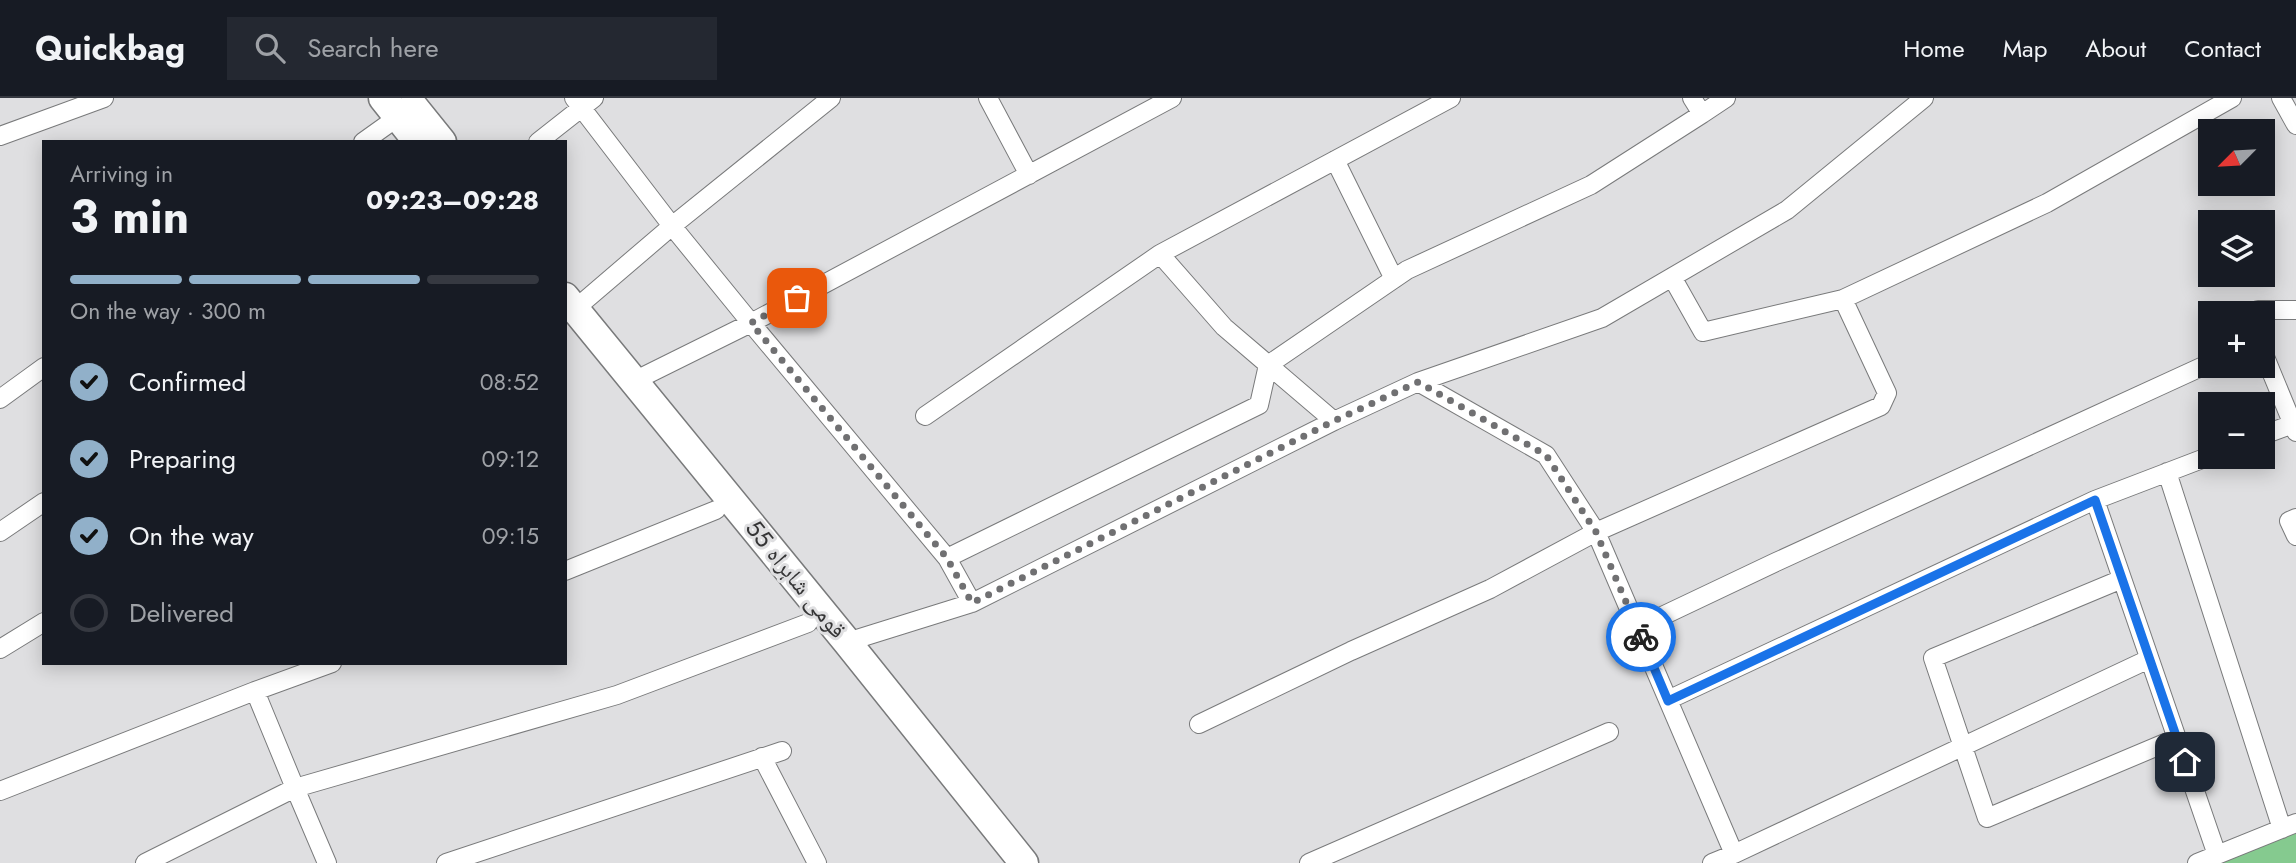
<!DOCTYPE html>
<meta charset="utf-8">
<style>
:root{--surface:#171b24;--page:#242831;--text:#f1f3f6;--muted:#9ea1a6;--line:#363941;--accent:#91b0c9}
body{margin:0;font-family:Jost,"Noto Naskh Arabic",sans-serif;background:var(--page);color:var(--text);height:100vh;display:flex;flex-direction:column;font-size:26px;white-space:nowrap}
*{box-sizing:border-box;margin:0}
p{font-size:23px;color:var(--muted)}
.icon{flex:none;width:38px;height:38px;fill:none;stroke:currentColor;stroke-width:2;stroke-linecap:round;stroke-linejoin:round}
.map{position:relative;flex:1;overflow:hidden}
.sheet{position:absolute;left:42px;top:42px;width:525px;height:525px;display:flex;flex-direction:column;background:var(--surface);border-radius:0px;box-shadow:0 4px 18px #0003}
.sheet>*{flex:none}
.needle{width:46px;rotate:246deg}
.buttons{position:absolute;left:2198px;top:21px;display:grid;gap:14px}
.buttons a{display:grid;place-items:center;width:77px;height:77px;border-radius:0px;background:var(--surface);box-shadow:0 4px 18px #0003;font-size:35px}
.pin{position:absolute;display:grid;place-items:center;width:60px;height:60px;color:#fff;margin:-30px;border-radius:14px;box-shadow:0 4px 10px #0006}
.courier{position:absolute;display:grid;place-items:center;width:70px;height:70px;margin:-35px;border:5px solid #1a73e8;border-radius:50%;background:#fff;color:#222;box-shadow:0 2px 9px #0007}
.overview em{font-style:normal;font-weight:700}
.overview div{display:flex;flex-direction:column-reverse}
.overview{display:flex;align-items:center;justify-content:space-between;height:119px;padding:0 28px}
h1{font-size:46px;font-weight:700;line-height:52px}
.bar{display:grid;grid-template-columns:repeat(4,1fr);gap:10px 7px;align-content:center;height:84px;padding:0 28px}
.bar i{height:9px;border-radius:5px;background:var(--line)}
.bar .active{background:var(--accent)}
.bar p{grid-column:span 4}
ol{padding:0 28px;list-style:none}
li{display:flex;align-items:center;gap:21px;height:77px}
li p{margin-inline-start:auto}
li .icon{padding:7px;border-radius:50%;background:var(--accent);color:#111;stroke-width:4}
li:last-child{color:var(--muted)}
li i{width:38px;height:38px;border:4px solid var(--line);border-radius:50%}
header{display:flex;align-items:center;gap:42px;box-sizing:border-box;height:98px;padding:0 35px;background:var(--surface);border-bottom:2px solid var(--line)}
header strong{font-size:33px}
nav{display:flex;gap:38px;margin-inline-start:auto;font-size:24px}
.search{width:490px;height:63px;background:var(--page);display:flex;align-items:center;gap:18px;box-sizing:border-box;padding:0 24px;border-radius:0px;color:var(--muted);font-size:26px}
.map>svg:first-child{display:block}
</style>
<header>
<strong>Quickbag</strong>
<div class="search"><svg class="icon" aria-label="search" viewBox="0 0 24 24"><circle cx="10" cy="10" r="6"/><path d="M15 15l6 6"/></svg>Search here</div>
<nav><a>Home</a><a>Map</a><a>About</a><a>Contact</a></nav>
</header>
<div class="map">
<svg width="2296" height="765" viewBox="0 0 2296 765">
<rect width="100%" height="100%" fill="#dfdfe1"/>
<path fill="#85ca8f" d="M2296,735V765H2211Z"/>
<g fill="none" stroke-linecap="round" stroke-linejoin="round">
<g stroke="#797a7b" stroke-width="20">
<path id="minor" d="M574,0L672,128L575,211
M831,0L672,128L751,225L947,460L972,505L847,544
M988,0L1029,77
M2281,0L2296,27
M1702,16L1726,0
M0,38L104,0
M363,44L398,19
M538,44L594,0
M1335,62L1394,181
M1160,156L1451,0
M1672,179L1703,234L1843,201L2047,105L2232,0
M2258,215V212H2296
M2263,254L2296,334
M634,283L751,225L1172,0
M1418,284L1602,220L1787,112L1924,0
M0,301L44,269
M925,318L1160,156L1224,229L1334,323L972,505
M2263,337L2293,326
M2167,374L2282,731
M2095,402L2210,358
M2296,420L2289,423L2296,438
M0,434L44,404
M947,460L1259,307L1268,267L1407,172L1591,87L1702,16L1692,0
M565,473L716,412
M2122,481L1933,560L1987,720L2177,640
M1637,530L1776,464L2210,265
M0,551L44,524
M255,593L332,565
M1668,602L2095,402L2217,757
M1199,626L1351,553L1490,491L1596,434L1546,357L1418,284L1334,323
M762,659L817,765
M0,693L255,593L295,690L145,765
M1734,756L2149,561
M327,765L295,690L617,597L808,525
M446,765L782,653
M1309,765L1609,634
M1712,765L1734,756L1596,434L1881,308L1887,295L1843,201
M2197,765L2296,725"/>
</g>
<g stroke="#797a7b" stroke-width="31">
<path id="trunk" d="M383,0L418,44
M413,8L442,44
M565,199L847,544L1024,765"/>
</g>
<use href="#minor" stroke="#fff" stroke-width="18"/>
<use href="#trunk" stroke="#fff" stroke-width="28"/>
</g>
<g fill="none" stroke-linecap="round" stroke-linejoin="round">
<path stroke="#707072" stroke-width="7" stroke-dasharray="0 12.6" d="M797,200L751,225L947,460L972,505L1334,323L1418,284L1546,357L1596,434L1641,539"/>
<path stroke="#1a73e8" stroke-width="9" d="M1641,539L1668,603L2095,402L2185,664"/>
</g>
<g text-anchor="middle" stroke-width="6" stroke-linejoin="round" paint-order="stroke">
<g font-size="24" fill="#353536" stroke="#dfdfe1">
<text transform="translate(796 481) rotate(51)" y="8">قومی شاہراہ 55</text>
</g>
</g>
</svg>
<div class="buttons">
<a><svg class="needle" viewBox="-14 -14 28 28"><path d="M0-13l5 13h-10z" fill="#e53935"/><path d="M0 13l5-13h-10z" fill="#9ea1a6"/></svg></a>
<a><svg class="icon" aria-label="layers" viewBox="0 0 24 24"><path d="M12 4l9 5-9 5-9-5zM3 14l9 5 9-5"/></svg></a>
<a>+</a>
<a>−</a>
</div>
<div class="pin" style="left:797px;top:200px;background:#ea580c"><svg class="icon" aria-label="bag" viewBox="0 0 24 24"><path d="M5 8h14l-1 12H6zM9 8a3 3 0 0 1 6 0"/></svg></div>
<div class="pin" style="left:2185px;top:664px;background:#1f2937"><svg class="icon" aria-label="home" viewBox="0 0 24 24"><path d="M3 11l9-7 9 7M6 9v11h12V9"/></svg></div>
<div class="courier" style="left:1641px;top:539px"><svg class="icon" aria-label="bike" viewBox="0 0 24 24"><circle cx="6" cy="16" r="4"/><circle cx="18" cy="16" r="4"/><path d="M6 16l4-8h5l3 8M10 8l3 8H6M13 5h3"/></svg></div>
<section class="sheet">
<div class="overview"><div><h1>3 min</h1><p>Arriving in</p></div><em>09:23–09:28</em></div>
<div class="bar"><i class="active"></i><i class="active"></i><i class="active"></i><i></i><p>On the way · 300 m</p></div>
<ol>
<li><svg class="icon" aria-label="check" viewBox="0 0 24 24"><path d="M5 12l5 5 9-10"/></svg>Confirmed<p>08:52</p></li>
<li><svg class="icon" aria-label="check" viewBox="0 0 24 24"><path d="M5 12l5 5 9-10"/></svg>Preparing<p>09:12</p></li>
<li><svg class="icon" aria-label="check" viewBox="0 0 24 24"><path d="M5 12l5 5 9-10"/></svg>On the way<p>09:15</p></li>
<li><i></i>Delivered</li>
</ol>
</section>
</div>
